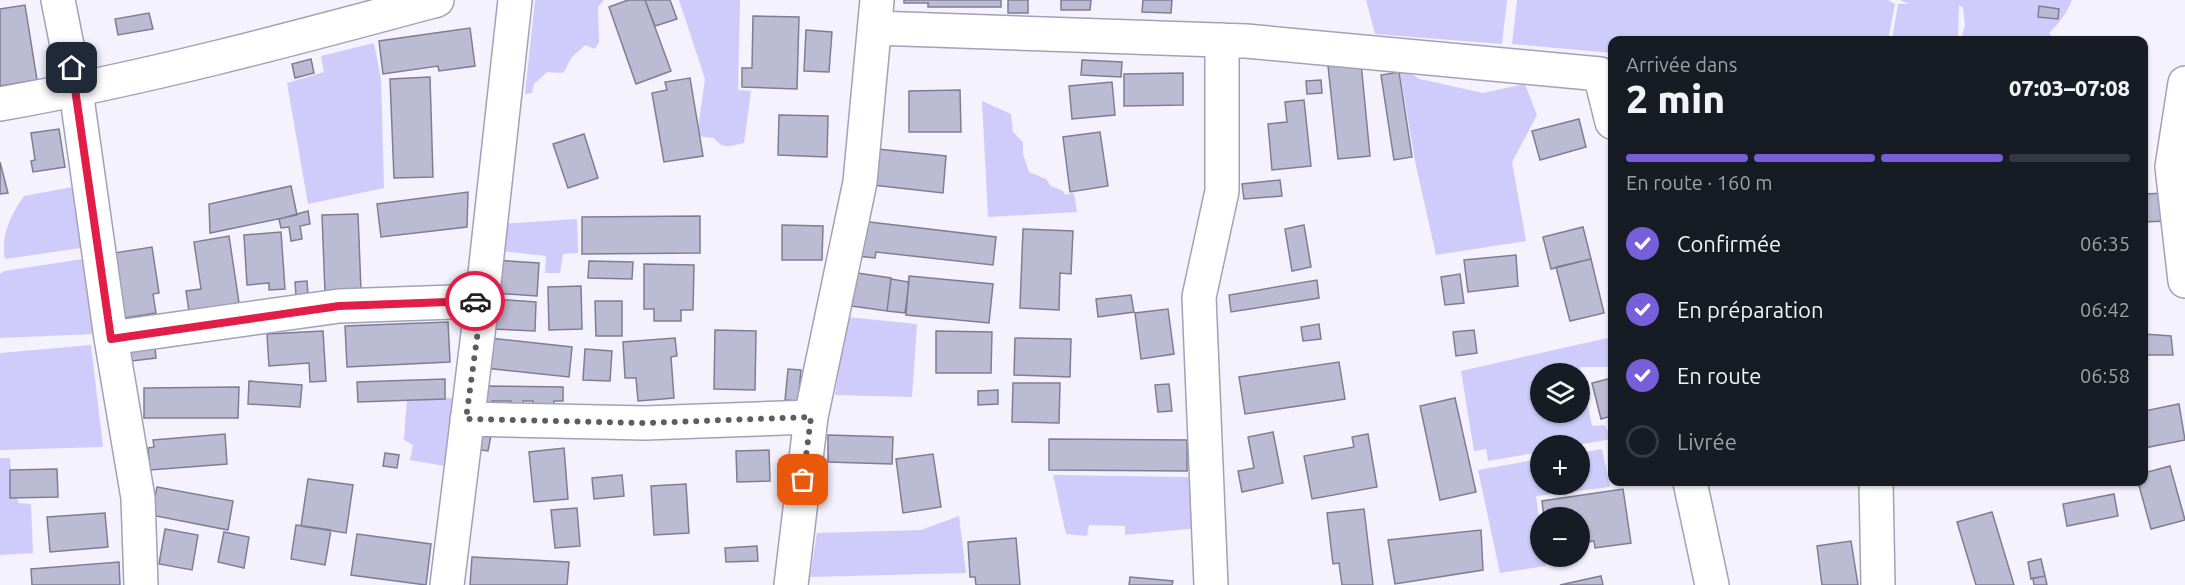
<!DOCTYPE html>
<html lang="fr">
<meta charset="utf-8">
<style>
:root{--surface:#171b24;--page:#20242c;--text:#f1f3f6;--muted:#9ea1a6;--line:#363941;--accent:#765fd9}
body{margin:0;font-family:Ubuntu,sans-serif;background:var(--page);color:var(--text);height:100vh;display:flex;flex-direction:column;font-size:22px;white-space:nowrap}
*{box-sizing:border-box;margin:0}
p{font-size:20px;color:var(--muted)}
.icon{flex:none;width:33px;height:33px;fill:none;stroke:currentColor;stroke-width:2;stroke-linecap:round;stroke-linejoin:round}
.map{position:relative;flex:1;overflow:hidden}
.drawer{position:absolute;left:1608px;top:36px;width:540px;height:450px;display:flex;flex-direction:column;background:var(--surface);border-radius:12px;box-shadow:0 2px 4px #0004}
.drawer>*{flex:none}
.fabs{position:absolute;left:1530px;top:363px;display:grid;gap:12px}
.fabs a{display:grid;place-items:center;width:60px;height:60px;border-radius:50%;background:var(--surface);box-shadow:0 2px 4px #0004;font-size:30px}
.pin{position:absolute;display:grid;place-items:center;width:51px;height:51px;color:#fff;margin:-26px;border-radius:12px;box-shadow:0 3px 9px #0006}
.courier{position:absolute;display:grid;place-items:center;width:60px;height:60px;margin:-30px;border:4px solid #e11d48;border-radius:50%;background:#fff;color:#222;box-shadow:0 2px 8px #0007}
.headline em{font-style:normal;font-weight:800}
.headline div{display:flex;flex-direction:column-reverse}
.headline{display:flex;align-items:center;justify-content:space-between;height:102px;padding:0 18px}
h1{font-size:39px;font-weight:800;line-height:45px}
.bar{display:grid;grid-template-columns:repeat(4,1fr);gap:9px 6px;align-content:center;height:72px;padding:0 18px}
.bar i{height:8px;border-radius:4px;background:var(--line)}
.bar .current{background:var(--accent)}
.bar p{grid-column:span 4}
ol{padding:0 18px;list-style:none}
li{display:flex;align-items:center;gap:18px;height:66px}
li p{margin-inline-start:auto}
li .icon{padding:6px;border-radius:50%;background:var(--accent);color:#fff;stroke-width:4}
li:last-child{color:var(--muted)}
li i{width:33px;height:33px;border:3px solid var(--line);border-radius:50%}
.map>svg:first-child{display:block}
</style>
<div class="map">
<svg width="2185" height="585" viewBox="0 0 2185 585">
<rect width="100%" height="100%" fill="#f3f2fd"/>
<path fill="#cfccfb" fill-rule="evenodd" d="M535,0H604L598,7L599,42L595,49L585,45L571,58L565,70L562,73L547,72L534,84L532,93L525,94Z
M679,0H740L738,90L751,91L744,143C731,146 723,150 714,138L697,136L705,79Z
M1366,0H1507L1502,44L1375,34Z
M1517,0H1888L1895,4L1888,40H1612V53L1512,44Z
M1900,0H2072C2068,11 2058,25 2049,33L2055,40H1961L1965,26L1963,8L1959,5L1958,40H1892L1898,4H1909Z
M374,43L381,79L384,188L308,204L287,83L324,72L321,56Z
M1399,67L1420,79L1483,93L1525,84L1537,115L1512,162L1526,241L1436,255L1415,161Z
M982,101L1011,114L1013,132L1023,142V154L1029,172L1046,179L1051,186L1063,191L1065,195L1074,193L1077,212L988,217Z
M78,186L88,247L5,259C0,237 11,214 24,196Z
M577,219L578,253L563,254L560,273H545L546,256L500,251L502,224Z
M83,259L94,334L0,338V274L4,271Z
M847,317L917,324L912,397L835,395Z
M1612,337V367H1580L1592,426L1605,425L1612,439L1577,445L1540,446V452L1488,461L1486,449L1474,451L1461,371ZM1540,374H1580V412H1540Z
M91,345L103,447L0,450V353Z
M407,398H457L450,467L410,460L413,445L404,440Z
M1602,449L1610,487L1536,496L1540,527V556L1545,557L1546,566L1500,573L1478,470L1540,459V484H1580V453Z
M0,458H10L12,485L19,503L31,504L33,553L0,555Z
M1053,475L1188,477L1199,528L1125,535V526L1089,525L1087,536L1066,534Z
M959,516L966,573L810,577L817,533L921,530Z"/>
<path fill="#bcbbd4" stroke="#7f7d95" stroke-width="1.5" d="M628,0H645L671,71L636,84L609,7Z
M645,0H670L677,19L655,26Z
M904,0H1001V7H928V3H904Z
M1008,0H1028V13H1008Z
M1061,0H1091L1090,10H1061Z
M1143,0H1172L1171,13L1142,12Z
M25,5L37,80L0,86V9Z
M2039,6L2059,9L2058,19L2038,17Z
M149,13L153,29L118,35L115,19Z
M753,16L799,17L797,89L742,87V68H752Z
M470,28L475,66L439,71L438,66L383,74L379,41Z
M806,30L832,32L829,72L804,71Z
M311,59L314,73L295,78L292,64Z
M1082,60L1122,62L1121,77L1081,75Z
M1361,63L1370,156L1338,159L1328,66Z
M1399,72L1412,157L1394,160L1381,75Z
M1183,73V105L1124,106V74Z
M430,77L433,177L394,178L390,79Z
M690,78L703,156L664,162L652,93L667,90L665,82Z
M1321,80L1322,93L1307,94L1306,81Z
M1112,82L1115,115L1072,119L1069,86Z
M960,90L961,132H909V91Z
M1304,100L1311,166L1272,170L1268,124L1287,122L1285,102Z
M779,115L828,116L827,157L778,155Z
M1579,119L1586,147L1540,160L1532,131Z
M59,129L65,167L33,172L31,161L35,160L31,133Z
M1100,132L1108,186L1070,192L1063,137Z
M584,134L598,178L568,188L553,144Z
M877,149L946,156L943,193L873,185Z
M0,162L8,193L0,194Z
M1280,180L1282,196L1244,199L1242,184Z
M291,186L297,215L210,233L209,204Z
M468,192L467,227L381,237L377,204Z
M2166,193L2167,221L2144,222V194Z
M308,211L310,224L300,226L302,239L291,241L289,227L281,228L279,219Z
M358,214L361,291L325,292L322,215Z
M700,216V253L582,254V217Z
M861,221L996,237L993,265L876,252L875,258L857,256Z
M782,225L823,226L822,260H782Z
M1304,225L1311,267L1292,271L1285,229Z
M1583,227L1591,259L1551,269L1543,237Z
M1023,229L1073,231L1071,274L1060,273L1059,310L1020,308Z
M281,232L285,289L269,290V283L247,285L244,235Z
M229,236L239,303L189,311L186,291L201,289L194,242Z
M152,247L159,293L153,294L156,313L124,318L114,253Z
M1516,255L1518,286L1468,292L1464,260Z
M1591,259L1604,313L1570,321L1556,267Z
M494,260L539,263L537,296L492,293Z
M589,261L633,262L632,279L588,278Z
M644,264L694,265L693,310H681V321H654V309H644Z
M857,273L891,278L887,311L852,306Z
M1460,274L1464,303L1445,305L1441,277Z
M909,276L993,284L989,323L906,315Z
M891,279L909,282L905,313L887,311Z
M1317,280L1319,298L1231,312L1229,295Z
M307,281L308,296L296,297L295,282Z
M581,286L582,329L549,330L548,287Z
M1131,295L1134,312L1098,317L1096,299Z
M493,299L536,302L535,331L491,329Z
M595,301H622V336H596Z
M1168,309L1174,354L1141,359L1135,313Z
M448,322L450,362L347,367L345,326Z
M1319,324L1321,339L1303,341L1301,327Z
M715,330L756,331L755,390L714,389Z
M1474,330L1477,353L1456,356L1453,332Z
M323,331L326,381L310,382L309,363L269,366L267,334Z
M936,331L992,332L991,373H936Z
M2144,334L2171,336L2173,355H2144Z
M489,338L572,347L569,377L485,368Z
M675,338L677,356L671,357L674,398L638,401L636,378H625L623,342Z
M1015,338L1071,339L1070,377L1014,375Z
M155,348L156,358L132,361L130,350Z
M585,349L612,351L610,381L583,380Z
M1339,362L1345,399L1245,414L1239,377Z
M788,369L801,370L798,401L785,400Z
M1612,378V416L1601,419L1592,383Z
M445,379V399L358,402L357,382Z
M249,381L302,385L300,407L248,404Z
M1013,383H1060L1059,423L1012,422Z
M1169,384L1172,411L1158,412L1155,385Z
M481,386L563,387V401H554V408H533V401H523V408L511,407V401H492V406L481,407Z
M239,387L238,418H144V388Z
M998,390V404L978,405V391Z
M1455,398L1476,492L1440,500L1420,406Z
M2179,404L2185,440L2144,448V411Z
M1273,432L1283,483L1242,492L1238,471L1254,468L1248,437Z
M478,433L491,435L488,451L475,449Z
M225,434L227,464L150,470L148,448L154,447L153,440Z
M1368,434L1377,487L1312,499L1304,456L1354,447L1352,437Z
M828,435L893,437L892,464L828,462Z
M1049,439L1187,440V471L1049,470Z
M564,448L568,499L534,502L529,452Z
M769,450L770,481L737,482L736,451Z
M385,453L399,455L397,468L383,466Z
M933,454L941,507L903,513L896,459Z
M2170,466L2185,520L2151,529L2138,482H2144V473Z
M57,469L58,497L10,498V470Z
M622,475L624,496L594,499L592,478Z
M308,479L353,485L346,533L301,526Z
M686,484L689,533L654,535L651,486Z
M157,487L233,501L228,530L151,515Z
M1623,489L1631,543L1595,548L1594,541L1580,543V518H1544L1542,501Z
M2114,494L2118,516L2067,526L2063,504Z
M577,508L580,546L555,548L551,510Z
M1364,509L1373,585H1342L1339,563L1333,564L1327,513Z
M1992,512L2014,585H1976L1957,522Z
M105,513L108,547L50,552L47,517Z
M296,525L331,530L325,565L291,559Z
M165,529L198,535L192,570L159,564Z
M1481,530L1483,570L1395,584L1388,540Z
M224,532L249,537L244,568L218,562Z
M357,534L431,544L426,585L351,575Z
M1016,538L1020,585H976L975,577H970L968,542Z
M1851,541L1858,585H1822L1817,546Z
M757,546L758,561L726,562L725,548Z
M472,557L569,562L567,585H470Z
M2041,559L2045,576L2031,579L2028,562Z
M119,562L120,585H32L31,569Z
M1601,576L1603,585H1560Z
M2045,576L2047,585H2034L2033,578Z
M1130,577L1173,581L1172,585H1129Z"/>
<g fill="none" stroke-linecap="round" stroke-linejoin="round">
<g stroke="#a2a1b9" stroke-width="36">
<path id="minor" d="M58,0L76,91L111,338L138,498L141,585
M875,28L1246,41L1600,74L1612,122
M2185,83L2172,167L2185,281
M0,104C148,78 292,39 437,0
M111,338L339,306L482,301
M467,419L645,423L811,417
M1690,482L1712,585
M1876,482L1878,585
M447,585L482,301L515,0
M791,585L811,417L860,182L877,0
M1211,585L1199,297L1222,191V40"/>
</g>
<use href="#minor" stroke="#fff" stroke-width="33"/>
</g>
<g fill="none" stroke-linecap="round" stroke-linejoin="round">
<path stroke="#5e5d66" stroke-width="6" stroke-dasharray="0 10.8" d="M475,301H482L466,419L645,423L811,417L803,480"/>
<path stroke="#e11d48" stroke-width="8" d="M72,68L111,339L339,306L475,301"/>
</g>
</svg>
<div class="fabs">
<a><svg class="icon" aria-label="layers" viewBox="0 0 24 24"><path d="M12 4l9 5-9 5-9-5zM3 14l9 5 9-5"/></svg></a>
<a>+</a>
<a>−</a>
</div>
<div class="pin" style="left:803px;top:480px;background:#ea580c"><svg class="icon" aria-label="bag" viewBox="0 0 24 24"><path d="M5 8h14l-1 12H6zM9 8a3 3 0 0 1 6 0"/></svg></div>
<div class="pin" style="left:72px;top:68px;background:#1f2937"><svg class="icon" aria-label="home" viewBox="0 0 24 24"><path d="M3 11l9-7 9 7M6 9v11h12V9"/></svg></div>
<div class="courier" style="left:475px;top:301px"><svg class="icon" aria-label="car" viewBox="0 0 24 24"><path d="M5 17H2v-5l4-1 3-4h7l3 4 3 1v5h-3M9 17h6M6 11h13"/><circle cx="7" cy="17" r="2"/><circle cx="17" cy="17" r="2"/></svg></div>
<section class="drawer">
<div class="headline"><div><h1>2 min</h1><p>Arrivée dans</p></div><em>07:03–07:08</em></div>
<div class="bar"><i class="current"></i><i class="current"></i><i class="current"></i><i></i><p>En route · 160 m</p></div>
<ol>
<li><svg class="icon" aria-label="check" viewBox="0 0 24 24"><path d="M5 12l5 5 9-10"/></svg>Confirmée<p>06:35</p></li>
<li><svg class="icon" aria-label="check" viewBox="0 0 24 24"><path d="M5 12l5 5 9-10"/></svg>En préparation<p>06:42</p></li>
<li><svg class="icon" aria-label="check" viewBox="0 0 24 24"><path d="M5 12l5 5 9-10"/></svg>En route<p>06:58</p></li>
<li><i></i>Livrée</li>
</ol>
</section>
</div>
